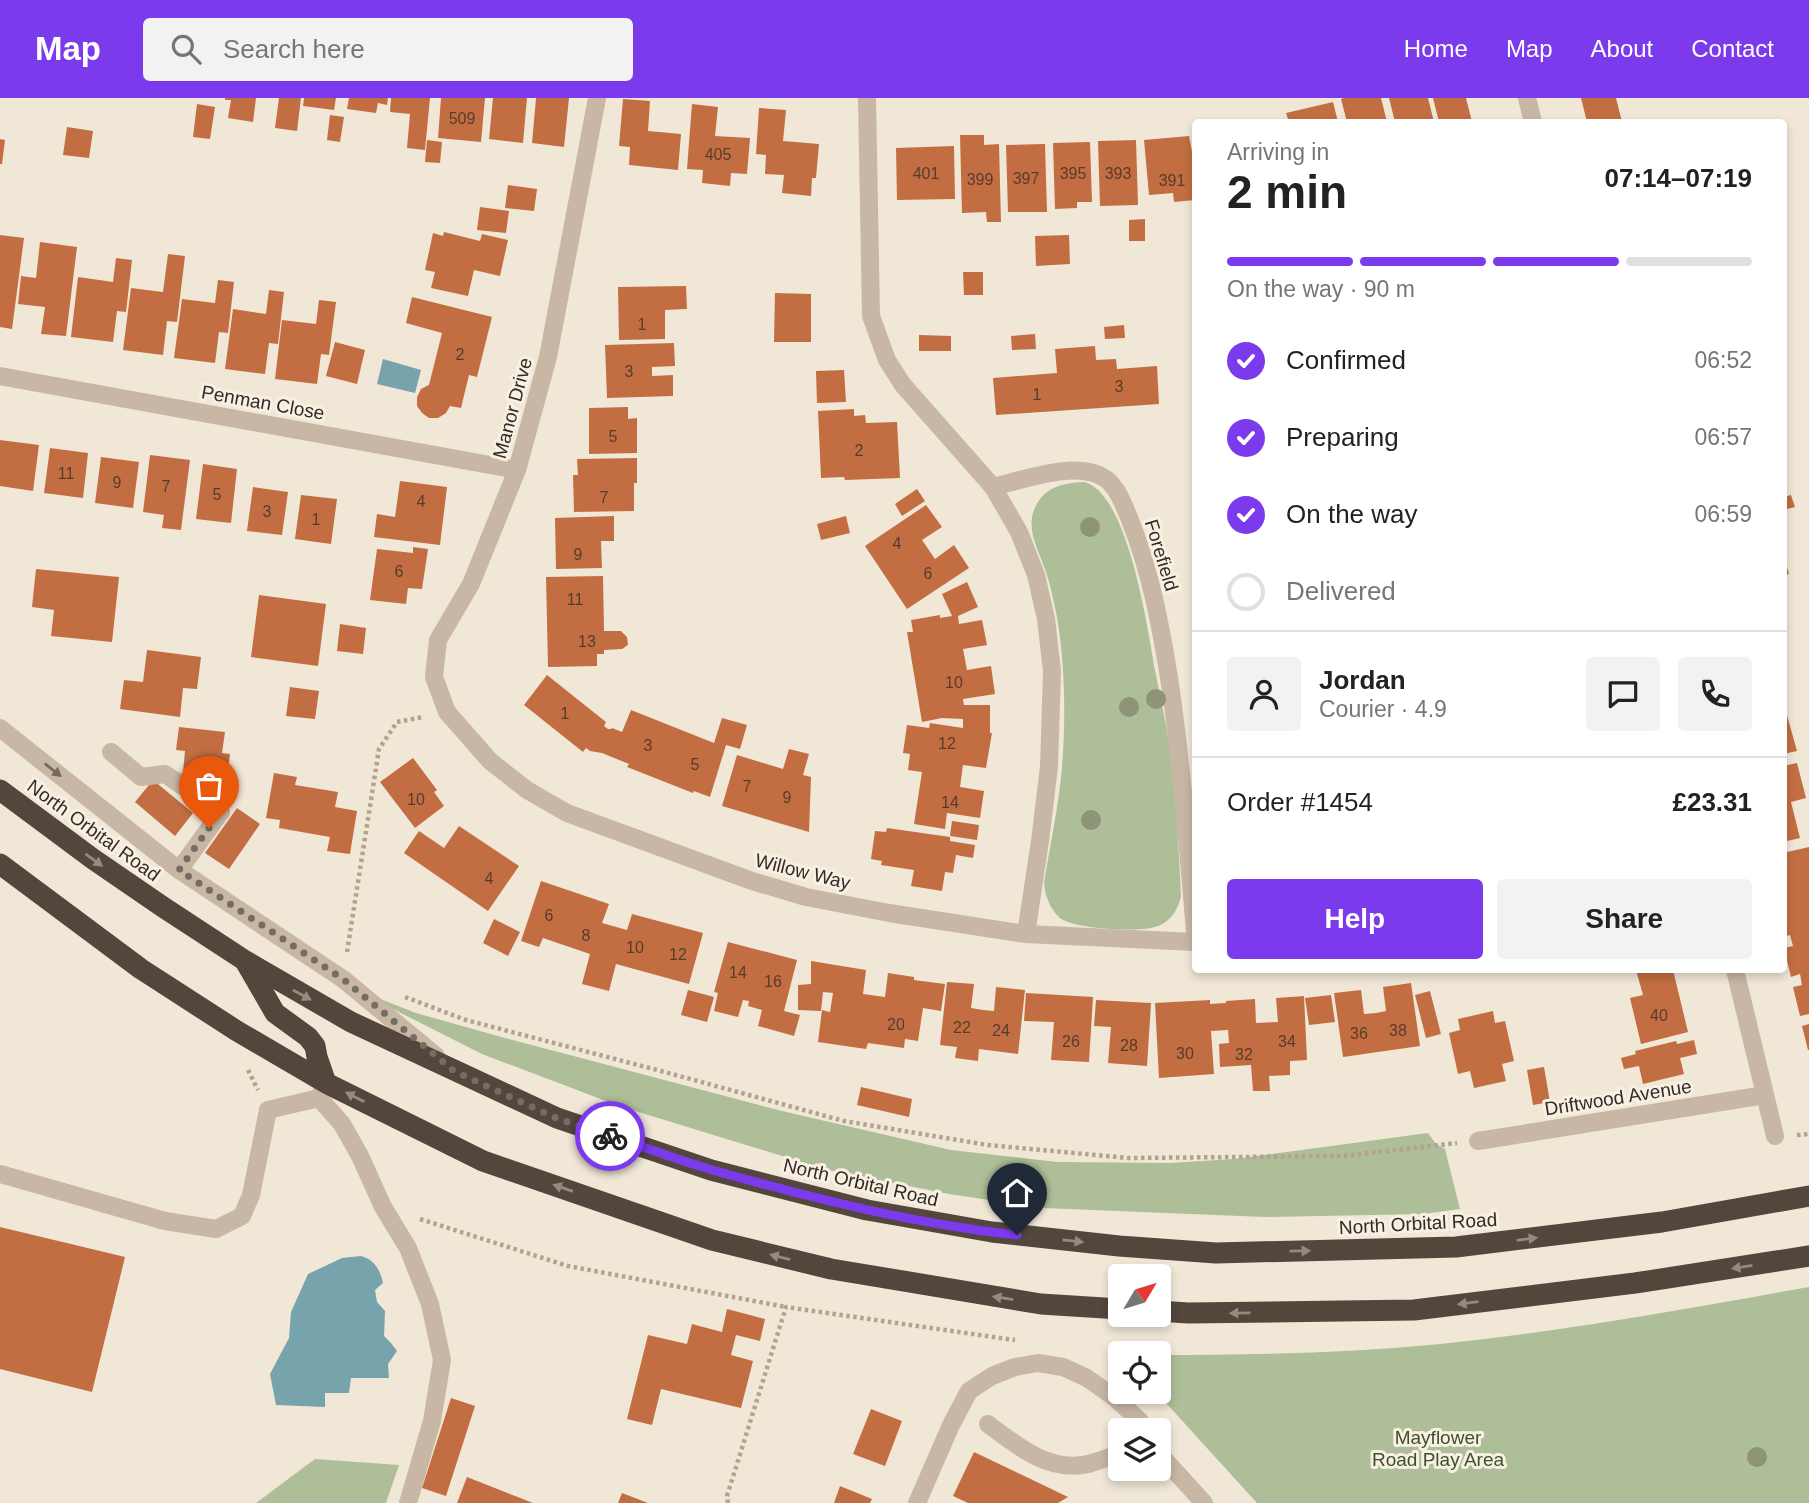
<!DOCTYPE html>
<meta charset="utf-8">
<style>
:root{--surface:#fff;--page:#f2f2f2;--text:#222;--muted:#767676;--line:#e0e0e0;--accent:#7c3aed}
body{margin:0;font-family:Arial,sans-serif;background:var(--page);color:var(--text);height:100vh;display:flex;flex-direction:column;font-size:26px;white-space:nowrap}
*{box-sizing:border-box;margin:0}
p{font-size:23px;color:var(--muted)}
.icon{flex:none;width:38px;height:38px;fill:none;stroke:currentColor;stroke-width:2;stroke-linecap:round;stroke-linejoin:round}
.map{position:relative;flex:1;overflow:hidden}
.panel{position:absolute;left:1192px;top:21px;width:595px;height:854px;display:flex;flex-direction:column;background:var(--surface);border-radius:7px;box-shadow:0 4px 10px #0003}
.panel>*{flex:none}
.needle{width:46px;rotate:52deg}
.tools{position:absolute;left:1108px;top:1166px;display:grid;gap:14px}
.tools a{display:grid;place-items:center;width:63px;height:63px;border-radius:7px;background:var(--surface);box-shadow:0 4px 10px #0003;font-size:35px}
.pin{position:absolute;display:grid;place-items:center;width:60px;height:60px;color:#fff;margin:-72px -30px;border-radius:50% 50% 50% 0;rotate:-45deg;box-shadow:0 0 7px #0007}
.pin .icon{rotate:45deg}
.courier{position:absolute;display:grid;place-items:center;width:70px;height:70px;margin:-35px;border:5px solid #7c3aed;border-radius:50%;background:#fff;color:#222;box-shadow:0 2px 9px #0007}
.headline em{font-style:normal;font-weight:700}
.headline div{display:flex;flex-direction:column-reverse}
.headline{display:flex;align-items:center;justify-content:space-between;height:119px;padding:0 35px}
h1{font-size:46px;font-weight:700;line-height:52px}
.bar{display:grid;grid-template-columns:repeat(4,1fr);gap:10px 7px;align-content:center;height:84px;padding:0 35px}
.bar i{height:9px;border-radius:5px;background:var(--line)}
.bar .current{background:var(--accent)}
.bar p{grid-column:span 4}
.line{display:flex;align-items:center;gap:18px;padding:0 35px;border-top:2px solid var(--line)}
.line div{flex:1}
.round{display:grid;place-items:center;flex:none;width:74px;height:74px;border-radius:7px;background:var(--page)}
ol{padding:0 35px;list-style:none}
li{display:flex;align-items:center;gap:21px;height:77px}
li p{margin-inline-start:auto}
li .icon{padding:7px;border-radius:50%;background:var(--accent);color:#fff;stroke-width:4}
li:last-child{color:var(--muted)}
li i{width:38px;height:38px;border:4px solid var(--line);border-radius:50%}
.action{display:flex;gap:14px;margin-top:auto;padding:14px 35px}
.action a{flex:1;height:80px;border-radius:7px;background:var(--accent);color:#fff;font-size:28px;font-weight:700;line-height:80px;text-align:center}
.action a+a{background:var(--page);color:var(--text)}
header{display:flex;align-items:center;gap:42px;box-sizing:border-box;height:98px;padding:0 35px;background:var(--accent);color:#fff}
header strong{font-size:33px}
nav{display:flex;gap:38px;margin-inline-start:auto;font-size:24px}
.search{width:490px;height:63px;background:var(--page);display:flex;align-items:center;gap:18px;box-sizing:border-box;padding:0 24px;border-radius:7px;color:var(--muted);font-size:26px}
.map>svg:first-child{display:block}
</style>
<header>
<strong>Map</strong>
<div class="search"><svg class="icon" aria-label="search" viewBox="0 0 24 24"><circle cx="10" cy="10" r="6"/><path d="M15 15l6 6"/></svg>Search here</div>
<nav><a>Home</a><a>Map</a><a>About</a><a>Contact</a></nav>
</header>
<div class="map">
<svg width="1809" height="1405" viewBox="0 0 1809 1405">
<rect width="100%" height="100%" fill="#f0e7d7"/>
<path fill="#adbe98" d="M1084,384C1128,394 1148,532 1155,572C1160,598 1166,624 1170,651C1176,700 1179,750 1181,799C1177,813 1171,823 1158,828C1142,835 1073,831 1060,820C1050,811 1045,798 1044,785C1050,747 1059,707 1062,669C1066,620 1065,567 1057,519C1054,505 1051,490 1047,477C1041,457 1027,436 1033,415C1041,390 1061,385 1084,384Z
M370,897L416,915L505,940L782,1013L951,1052L1057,1064L1170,1065L1234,1061L1428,1035L1436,1046L1445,1051L1460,1111L1423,1116L1265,1119L1044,1110L949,1096L828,1072L619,1008L482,956L383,906Z
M1809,1189V1405H1257L1166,1305L1148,1293H1158L1159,1257C1253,1257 1347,1255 1440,1246C1564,1233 1687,1211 1809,1189Z
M315,1361L399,1367L386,1405H256Z"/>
<path fill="#77a4ac" d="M383,261L421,272L415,295L377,286Z
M361,1158C375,1162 380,1172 383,1185L375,1192L377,1204L385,1213L384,1238L391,1245L397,1253L388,1266L389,1280H351L349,1295H325V1309L276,1307L270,1276L289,1240L291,1214L308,1176L342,1160Z"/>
<path fill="#c36e42" d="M225,0H256L253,24L228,20L231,2H225Z
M279,0H301L297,33L275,30Z
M304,0H336L334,12L303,8Z
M349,0H388L387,7L378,5L376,15L347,11Z
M391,0H430L425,52L407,50L410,16L390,14Z
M441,0H485L481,44L438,40Z
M493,0H527L523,45L489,41Z
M536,0H569L564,49L532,45Z
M1344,0H1381L1387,24H1347L1341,1Z
M1389,0H1428L1434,24H1395Z
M1433,0H1466L1472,24H1439Z
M1581,0H1616L1622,24H1587Z
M623,1L650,3L648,33L681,36L678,72L629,67L630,49L619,48Z
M1333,4L1338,24H1289L1286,15Z
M197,6L215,9L210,41L193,39Z
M692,6L718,9L715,38L750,40L747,76L731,75L730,88L702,85L703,72L687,71Z
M759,10L786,12L783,43L819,46L816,80H812L811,98L782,95L784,77L765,76L766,57L756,56Z
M330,17L344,19L340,44L327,42Z
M67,29L93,33L89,60L63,57Z
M960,37H984V47L999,46L1001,124H987L986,114L962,115Z
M1189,38L1195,69V102L1174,104L1173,95L1149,97L1144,42Z
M0,41L5,42L2,66H0Z
M427,42L442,44L440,65L425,64Z
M1136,42L1138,107L1100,108L1098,43Z
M1090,44L1092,104H1077V110L1055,111L1053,45Z
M1045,46L1047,114H1008L1006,47Z
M954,48L955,101L897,102L896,50Z
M508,87L537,91L534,113L505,110Z
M480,109L509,113L506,135L477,132Z
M1145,121V143H1129V122Z
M444,134L480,143L482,136L508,142L500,178L474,172L468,198L431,190L435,174L425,172L433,135L443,138Z
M0,137L24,140L12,231L0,229Z
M1069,137L1070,166L1036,168L1035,138Z
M40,144L77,149L66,238L41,236L45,209L18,206L21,178L36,180Z
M168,156L185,158L177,224L167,223L163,257L123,252L131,190L163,194Z
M116,160L132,162L126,214L117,213L113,244L71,239L78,179L113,184Z
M963,174H983V197H964Z
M218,182L234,184L228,235L219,234L215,265L174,260L182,201L215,205Z
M686,188L687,211L665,212V241L619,242L618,189Z
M269,192L284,194L278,246L269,245L265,276L225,271L233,211L266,216Z
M775,195L811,196V244H774Z
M412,199L492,219L477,279L469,277L461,310L450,308L446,315L438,320H429L422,315L417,308V299L421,291L429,287L442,235L406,225Z
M319,202L336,204L329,257L321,256L317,286L275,281L282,222L316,226Z
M1124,227L1125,240L1105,241L1104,229Z
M1035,236L1036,251L1012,252L1011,238Z
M919,237L951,238V253H919Z
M335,244L365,252L357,286L326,278Z
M674,245L675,268L652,269V278L673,277V298L607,300L605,247Z
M1095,248L1096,262L1116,261L1117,271L1157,268L1159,306L996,317L993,280L1057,275L1055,251Z
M844,272L846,304L817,305L816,273Z
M628,309V321L637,320V355L589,356V310Z
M854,311V318L865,317L866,325L897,324L900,380L845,382L844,379L821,380L818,313Z
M0,342L39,347L33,393L0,388Z
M50,350L88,355L83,400L44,395Z
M150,357L190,362L181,432L162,430L164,417L143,414Z
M101,359L139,364L133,410L95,405Z
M637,360V385H634V413L574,414L573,377H578L577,361Z
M203,366L237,371L231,425L196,421Z
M400,383L447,389L440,447L374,439L377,416L395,419Z
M253,389L288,394L282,437L247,433Z
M917,391L925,403L902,418L895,406Z
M301,397L337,401L331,446L295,441Z
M1791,397L1795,409L1783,412V399Z
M926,407L942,429L922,442L935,461L954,447L969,470L907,511L865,448Z
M614,418V443H601L602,470L556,471L555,420Z
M846,418L850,435L821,442L817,426Z
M413,449L428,451L422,491L408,490L406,506L370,502L377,451L413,455Z
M1783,455L1789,476L1783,478Z
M36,471L119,479L112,544L51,538L54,512L32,509Z
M603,478L604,533H621L627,539L628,547L622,551L604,552V556H597V568L548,569L546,479Z
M967,484L978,509L958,518L959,526L982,522L987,547L963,551L967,572L991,568L995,596L963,601L964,607H990V635H992L986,670L963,667L960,689L984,693L980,720L947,715L945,731L914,726L922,674L908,672L910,656L903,655L907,627L929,630L930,625L963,630V621L942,620L922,624L907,534H913L911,522L940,517V520L952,518L942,496Z
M259,497L326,506L318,568L251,559Z
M340,526L366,530L363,556L337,553Z
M147,552L201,559L197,591L183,590L180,619L120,611L124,582L143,584Z
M547,577L606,624L604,628L608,631H611L612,630L622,634L631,612L714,645L722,620L747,627L740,651L726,647L710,699L694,693L693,695L627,669L629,666L602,655L590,653L586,650L583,654L524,607Z
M290,589L319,593L315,621L286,618Z
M1783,603L1797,653L1783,656Z
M179,629L225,634L222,655L230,656L227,679L183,674L185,653L176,652Z
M789,651L809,656L803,677L811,679L809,734L722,708L737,657L783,671Z
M413,660L437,692L434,694L444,708L415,730L380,684Z
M1797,665L1806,700L1791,704L1800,740L1783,744V668Z
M274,675L297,679L295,687L338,694L335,709L357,713L350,756L327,753L330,739L279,730L280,722L266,720Z
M153,682L193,715L175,738L135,704Z
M237,710L260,726L229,771L205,755Z
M952,723L979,727L977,742L950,738Z
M459,728L519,768L488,813L404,755L419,733L444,750Z
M887,730L950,739V743L975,747L973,760L956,757L953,775L945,774L942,793L911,788L914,772L881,767L882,763L871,761L875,733L886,734Z
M1809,749V916L1800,918L1793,889L1802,887L1800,876L1791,879L1784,850L1793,848L1790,837L1783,839V755Z
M541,783L609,806L602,825L627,832L632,816L703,835L689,886L616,866L609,893L582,886L590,856L543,840L539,849L521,843Z
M494,821L520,834L508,858L483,845Z
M728,844L797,862L784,913L800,917L794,938L758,928L762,912L748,908L749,903L743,902L738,919L714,913L718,895L714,894Z
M811,863L866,872L863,896L885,899L888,875L914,879V882L945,886L941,913L923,910L918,943L905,941L904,950L868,945L866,951L818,944L822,912L830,914L833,895L823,894L821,913L798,912V887L811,886Z
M1636,872H1673L1688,934L1641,946L1630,900L1643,897Z
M947,884L974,886L971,910L983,912L994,913L996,889L1025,892L1018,956L979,951L978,963L955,960L957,949L940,947Z
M1411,885L1420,948L1343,959L1334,895L1361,892L1364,916L1376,915L1386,913L1383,889Z
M688,892L714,899L707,924L681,917Z
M1430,893L1441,936L1426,940L1415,897Z
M1026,895L1093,899L1089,964L1051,962L1054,924L1024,923Z
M1331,897L1335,924L1309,927L1305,900Z
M1304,898L1307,962L1290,963V977L1269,978L1270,993H1253L1251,967L1220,969L1219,946L1229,945L1228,932L1211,933L1214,976L1159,980L1155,905L1210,902V906L1226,905V903L1255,901L1256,925L1278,924L1276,900Z
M1096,902L1151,905L1147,968L1108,965L1111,929L1094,928Z
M1493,913L1495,925L1505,923L1514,963L1502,966L1506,983L1474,990L1470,973L1458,976L1449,935L1460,932L1458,921Z
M1809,926V952H1808L1802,928Z
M1694,942L1697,956L1680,960L1684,976L1643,986L1639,968L1624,971L1621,960L1636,956L1635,953L1676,943L1677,946Z
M1544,969L1550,1004L1533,1007L1527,972Z
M861,989L912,1001L909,1019L857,1007Z
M0,1129L125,1159L92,1294L0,1271Z
M727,1211L765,1221L760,1243L736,1237L731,1257L753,1263L741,1310L661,1291L652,1327L627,1321L648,1237L687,1246L692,1226L722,1234Z
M451,1300L475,1308L446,1398L422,1390Z
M871,1311L902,1323L885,1368L853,1356Z
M974,1354L1068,1399L1058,1405H968L953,1398Z
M467,1379L533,1405H457Z
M840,1388L872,1401L870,1405H834Z
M622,1395L648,1405H618Z"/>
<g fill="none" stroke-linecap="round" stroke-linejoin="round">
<path stroke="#b3a28e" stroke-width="4.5" stroke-dasharray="3.5 3.5" stroke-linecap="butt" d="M347,854L379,651L397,624L423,619
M405,899L466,922L661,973L844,1023L988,1047L1128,1060L1344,1058L1457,1045
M248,972L258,992
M1797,1037L1809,1036
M420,1121L568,1168L786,1209
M728,1405L727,1398L786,1209L1015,1242"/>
<path stroke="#c7b7a4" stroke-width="18" d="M111,654L141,679L165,676L221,714
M319,1000L342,1026L360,1058L383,1109L408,1150L430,1206L442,1262L432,1323L408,1405
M1478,1043L1765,997
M0,1076L165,1123L216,1131L242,1118L251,1097L268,1012L319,1000L323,991
M988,1326C1017,1348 1050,1375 1088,1366C1099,1363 1110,1359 1120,1355
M917,1405L951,1327L969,1293L992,1278L1015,1269L1038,1265L1063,1269L1087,1280L1115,1300L1140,1323L1144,1332"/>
<path stroke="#c7b7a4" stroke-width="18" d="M597,0L548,259L517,372L471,486L438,542L434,579L447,614L490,663L527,692L567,715L752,783L806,799L889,815L1026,836L1195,844
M867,0L871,218L887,262L903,287L993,389L1019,434L1036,477L1046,521L1052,573L1049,669L1040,743L1026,836
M1527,0L1533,24
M0,278L517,372
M993,389C1023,382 1079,361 1106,381C1118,390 1124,408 1130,422C1151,474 1161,530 1170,586C1182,668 1188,751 1195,834
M0,630L179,772L343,881L436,958
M179,772L221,714
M1735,872L1775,1038
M1164,1361L1204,1405"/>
<path stroke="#53463c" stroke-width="21" d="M0,692L93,761L163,809L244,862L351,924L557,1020L711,1072L867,1112L992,1134L1119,1148L1216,1155L1456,1149L1662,1124L1809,1098
M0,766L141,871L237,933L326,985L483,1063L712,1142L831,1171L1041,1206L1120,1211
M245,863L275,915L308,939L315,948L317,959L326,985
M1158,1213L1188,1215L1414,1212L1635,1185L1809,1158"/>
</g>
<g fill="#8e9478">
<circle cx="1090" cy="429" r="10"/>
<circle cx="1156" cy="601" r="10"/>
<circle cx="1129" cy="609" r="10"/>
<circle cx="1091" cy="722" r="10"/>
<circle cx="1757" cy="1359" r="10"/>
</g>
<defs><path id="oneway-solid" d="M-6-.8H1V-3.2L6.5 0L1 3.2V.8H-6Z" transform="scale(1.75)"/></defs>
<use fill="#766a5e" href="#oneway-solid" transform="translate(53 672) rotate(38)"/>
<g fill="#958a7f">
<use href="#oneway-solid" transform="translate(94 762) rotate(36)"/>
<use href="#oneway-solid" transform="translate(302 897) rotate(29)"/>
<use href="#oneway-solid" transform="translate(355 999) rotate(-153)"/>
<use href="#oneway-solid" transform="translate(563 1090) rotate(-161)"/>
<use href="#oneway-solid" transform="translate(1527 1141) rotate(-7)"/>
<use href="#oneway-solid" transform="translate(1073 1143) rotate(6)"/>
<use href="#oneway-solid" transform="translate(1300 1153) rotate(-1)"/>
<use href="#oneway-solid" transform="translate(780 1159) rotate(-166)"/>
<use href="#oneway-solid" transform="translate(1742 1169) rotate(171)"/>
<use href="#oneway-solid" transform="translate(1003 1200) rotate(-171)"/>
<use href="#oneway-solid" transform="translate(1468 1205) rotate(173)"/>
<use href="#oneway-solid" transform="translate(1240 1215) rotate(179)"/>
</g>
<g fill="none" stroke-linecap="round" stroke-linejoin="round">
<path stroke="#756d63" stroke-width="7" stroke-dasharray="0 12.6" d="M209,730L179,772L343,881L454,973L556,1020L610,1038"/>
<path stroke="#7c3aed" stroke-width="9" d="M610,1038C644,1049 678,1062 712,1072C812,1100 914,1126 1017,1137"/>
</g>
<g text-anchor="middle" stroke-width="6" stroke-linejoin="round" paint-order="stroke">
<g font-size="16" fill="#573c2c">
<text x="462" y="26">509</text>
<text x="718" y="62">405</text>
<text x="926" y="81">401</text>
<text x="1073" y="81">395</text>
<text x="1118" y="81">393</text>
<text x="1026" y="86">397</text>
<text x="980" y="87">399</text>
<text x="1172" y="88">391</text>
<text x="642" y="232">1</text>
<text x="460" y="262">2</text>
<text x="629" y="279">3</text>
<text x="1119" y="294">3</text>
<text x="1037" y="302">1</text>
<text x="613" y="344">5</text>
<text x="859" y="358">2</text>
<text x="66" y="381">11</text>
<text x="117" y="390">9</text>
<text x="166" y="394">7</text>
<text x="217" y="402">5</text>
<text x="604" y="405">7</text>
<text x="421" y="409">4</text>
<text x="267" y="419">3</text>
<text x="316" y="427">1</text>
<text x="897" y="451">4</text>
<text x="578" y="462">9</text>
<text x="399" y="479">6</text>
<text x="928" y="481">6</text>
<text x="575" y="507">11</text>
<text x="587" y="549">13</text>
<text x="954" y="590">10</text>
<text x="565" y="621">1</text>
<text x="947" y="651">12</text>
<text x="648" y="653">3</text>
<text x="695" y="672">5</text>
<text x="747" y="694">7</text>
<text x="787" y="705">9</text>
<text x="416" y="707">10</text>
<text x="950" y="710">14</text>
<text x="489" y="786">4</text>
<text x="549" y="823">6</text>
<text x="586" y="843">8</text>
<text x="635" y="855">10</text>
<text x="678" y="862">12</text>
<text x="738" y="880">14</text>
<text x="773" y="889">16</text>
<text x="1659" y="923">40</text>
<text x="896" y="932">20</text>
<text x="962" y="935">22</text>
<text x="1001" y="938">24</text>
<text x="1398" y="938">38</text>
<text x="1359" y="941">36</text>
<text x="1071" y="949">26</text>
<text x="1287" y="949">34</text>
<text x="1129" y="953">28</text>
<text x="1185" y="961">30</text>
<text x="1244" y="962">32</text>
</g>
<g font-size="19" fill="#332b25" stroke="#f8f0e3">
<text transform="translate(263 304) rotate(10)" y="7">Penman Close</text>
<text transform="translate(512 310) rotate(-75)" y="7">Manor Drive</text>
<text transform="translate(1162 457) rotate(73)" y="7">Forefield</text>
<text transform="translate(94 732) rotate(36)" y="7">North Orbital Road</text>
<text transform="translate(803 773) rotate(14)" y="7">Willow Way</text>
<text transform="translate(1618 999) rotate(-9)" y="7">Driftwood Avenue</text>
<text transform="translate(861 1084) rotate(13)" y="7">North Orbital Road</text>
<text transform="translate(1418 1125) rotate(-3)" y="7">North Orbital Road</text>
</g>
<g font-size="19" fill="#3e502a" stroke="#f8f0e3">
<text x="1438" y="1346">Mayflower<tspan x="1438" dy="22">Road Play Area</tspan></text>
</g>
</g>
</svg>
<div class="tools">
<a><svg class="needle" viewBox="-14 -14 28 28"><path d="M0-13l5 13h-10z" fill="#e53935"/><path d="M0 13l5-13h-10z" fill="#767676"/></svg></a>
<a><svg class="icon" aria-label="locate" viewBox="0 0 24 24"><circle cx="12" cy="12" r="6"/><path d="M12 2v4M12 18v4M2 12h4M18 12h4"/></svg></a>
<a><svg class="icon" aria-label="layers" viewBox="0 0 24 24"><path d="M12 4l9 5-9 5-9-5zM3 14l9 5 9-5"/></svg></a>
</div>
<div class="pin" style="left:209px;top:730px;background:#ea580c"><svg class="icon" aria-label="bag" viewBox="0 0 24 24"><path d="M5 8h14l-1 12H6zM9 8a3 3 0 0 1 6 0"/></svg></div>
<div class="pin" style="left:1017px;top:1137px;background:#1f2937"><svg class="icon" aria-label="home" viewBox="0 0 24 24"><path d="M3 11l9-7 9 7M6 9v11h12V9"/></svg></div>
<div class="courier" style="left:610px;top:1038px"><svg class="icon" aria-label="bike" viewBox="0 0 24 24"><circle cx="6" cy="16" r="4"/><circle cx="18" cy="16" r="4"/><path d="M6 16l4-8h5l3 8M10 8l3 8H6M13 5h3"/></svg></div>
<section class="panel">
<div class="headline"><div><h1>2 min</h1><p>Arriving in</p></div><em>07:14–07:19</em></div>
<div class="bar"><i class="current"></i><i class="current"></i><i class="current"></i><i></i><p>On the way · 90 m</p></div>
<ol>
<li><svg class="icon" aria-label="check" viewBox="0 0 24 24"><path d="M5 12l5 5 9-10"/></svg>Confirmed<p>06:52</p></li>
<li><svg class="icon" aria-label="check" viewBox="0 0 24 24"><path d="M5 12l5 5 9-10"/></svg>Preparing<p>06:57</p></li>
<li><svg class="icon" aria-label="check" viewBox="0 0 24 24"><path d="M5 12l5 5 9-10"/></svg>On the way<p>06:59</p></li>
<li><i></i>Delivered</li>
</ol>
<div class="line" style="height:126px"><a class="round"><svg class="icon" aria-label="person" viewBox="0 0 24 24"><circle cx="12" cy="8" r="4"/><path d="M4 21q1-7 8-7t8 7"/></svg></a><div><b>Jordan</b><p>Courier · 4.9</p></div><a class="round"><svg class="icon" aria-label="chat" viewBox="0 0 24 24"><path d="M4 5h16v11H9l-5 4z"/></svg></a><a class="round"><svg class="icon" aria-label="phone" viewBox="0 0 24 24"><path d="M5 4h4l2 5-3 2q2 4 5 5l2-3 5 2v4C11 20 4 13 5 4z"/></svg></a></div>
<div class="line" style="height:91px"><div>Order #1454</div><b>£23.31</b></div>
<div class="action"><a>Help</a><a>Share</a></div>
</section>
</div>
